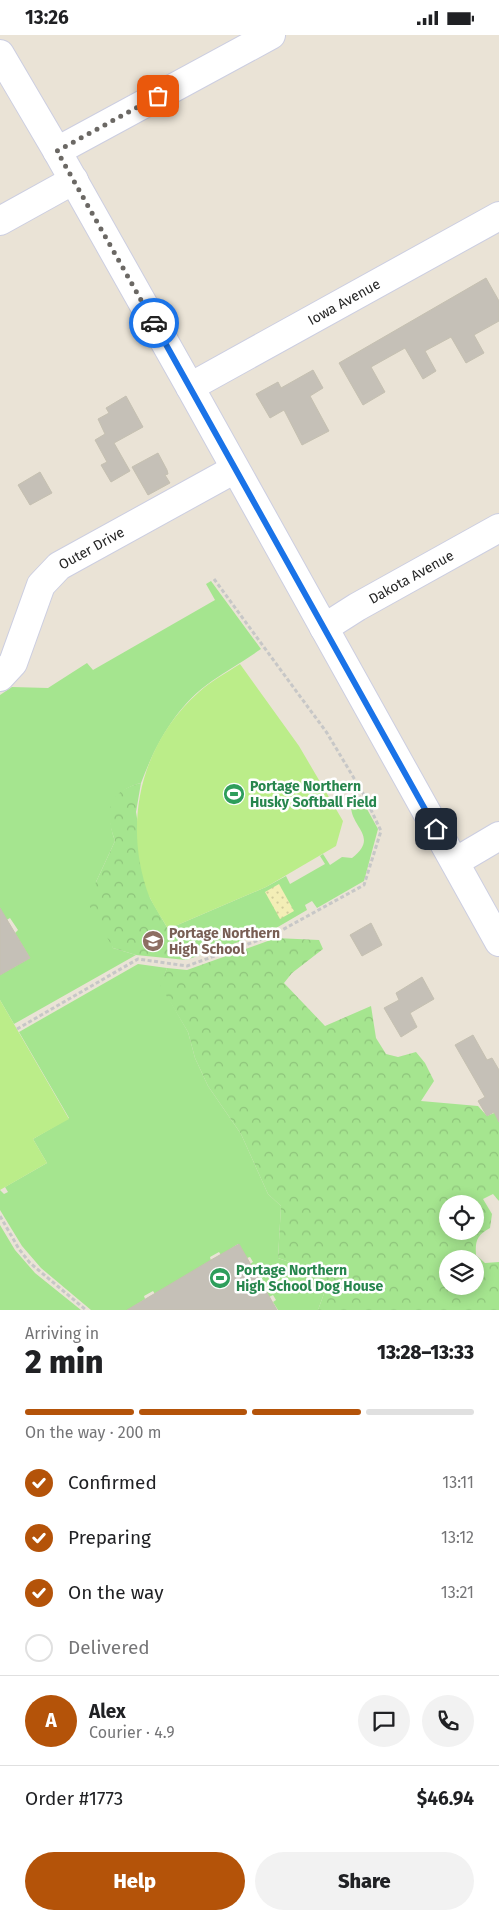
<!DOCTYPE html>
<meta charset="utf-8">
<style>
:root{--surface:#fff;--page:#f2f2f2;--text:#202124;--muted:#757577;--line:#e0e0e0;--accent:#b45309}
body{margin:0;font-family:"Fira Sans",sans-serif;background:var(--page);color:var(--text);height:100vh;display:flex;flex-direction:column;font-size:19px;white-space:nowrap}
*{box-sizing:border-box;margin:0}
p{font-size:16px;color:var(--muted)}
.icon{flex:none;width:28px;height:28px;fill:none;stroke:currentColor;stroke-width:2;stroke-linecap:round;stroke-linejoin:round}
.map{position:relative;height:1275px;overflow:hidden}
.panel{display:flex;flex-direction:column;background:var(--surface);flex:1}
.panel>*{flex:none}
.buttons{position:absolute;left:439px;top:1160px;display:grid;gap:10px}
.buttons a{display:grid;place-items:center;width:45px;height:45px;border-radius:50%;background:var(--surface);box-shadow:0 2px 12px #0003;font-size:25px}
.pin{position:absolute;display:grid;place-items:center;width:42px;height:42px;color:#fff;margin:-21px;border-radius:10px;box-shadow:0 2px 8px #0006}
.courier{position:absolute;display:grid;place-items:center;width:50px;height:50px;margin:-25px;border:4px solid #1a73e8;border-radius:50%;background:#fff;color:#222;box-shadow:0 1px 6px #0007}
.headline em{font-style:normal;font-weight:800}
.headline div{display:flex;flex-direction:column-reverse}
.headline{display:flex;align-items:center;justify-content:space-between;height:85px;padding:0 25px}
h1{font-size:32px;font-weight:800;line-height:38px}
.bar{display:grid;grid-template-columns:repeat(4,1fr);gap:8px 5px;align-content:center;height:60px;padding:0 25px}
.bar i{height:6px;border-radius:4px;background:var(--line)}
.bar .current{background:var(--accent)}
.bar p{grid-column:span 4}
.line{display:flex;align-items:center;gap:12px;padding:0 25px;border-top:1px solid var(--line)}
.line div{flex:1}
.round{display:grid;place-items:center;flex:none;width:52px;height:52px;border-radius:26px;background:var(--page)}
ol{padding:0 25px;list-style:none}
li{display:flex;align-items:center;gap:15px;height:55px}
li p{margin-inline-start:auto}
li .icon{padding:5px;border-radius:50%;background:var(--accent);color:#fff;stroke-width:4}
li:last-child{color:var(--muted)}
li i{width:28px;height:28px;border:2px solid var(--line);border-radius:50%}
.primary-button{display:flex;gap:10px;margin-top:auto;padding:10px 25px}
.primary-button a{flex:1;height:58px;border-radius:30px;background:var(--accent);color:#fff;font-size:20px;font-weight:800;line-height:58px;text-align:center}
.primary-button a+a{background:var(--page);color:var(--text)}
.status{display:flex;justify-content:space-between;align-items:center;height:35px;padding:0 25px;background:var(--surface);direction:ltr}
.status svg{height:14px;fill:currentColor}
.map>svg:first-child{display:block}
</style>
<div class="status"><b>13:26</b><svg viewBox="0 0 49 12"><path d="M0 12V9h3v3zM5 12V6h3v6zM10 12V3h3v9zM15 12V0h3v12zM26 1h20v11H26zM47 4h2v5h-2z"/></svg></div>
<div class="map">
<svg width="499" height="1275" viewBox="0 0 499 1275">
<defs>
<pattern id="forest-crowns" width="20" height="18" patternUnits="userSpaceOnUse" patternTransform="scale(1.25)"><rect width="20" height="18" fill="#a5e58f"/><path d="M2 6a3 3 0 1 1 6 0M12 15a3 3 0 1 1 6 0" fill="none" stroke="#8ec47b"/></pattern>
<pattern id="sand-dots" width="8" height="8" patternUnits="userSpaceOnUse" patternTransform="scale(1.25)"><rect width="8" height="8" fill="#f3eeb6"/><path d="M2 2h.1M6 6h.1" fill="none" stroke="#d0cc9c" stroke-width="1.8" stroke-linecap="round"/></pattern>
</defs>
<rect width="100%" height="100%" fill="#eae3d6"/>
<path fill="#a5e58f" d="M211,546L261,614C245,625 228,635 212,646C177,670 156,708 141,748C111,755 105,779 115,806L96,847L113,913L136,920L14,989L0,965V940L30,923L15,898L18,895L10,883L0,889V660L12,652L48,653L87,628L93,635L215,565L206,549Z
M362,765L378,794L364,846L317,873L312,866L305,870L307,875L271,896L186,925L168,894L266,852L286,841L290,849L325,829L320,821L323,819L330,830L342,822L352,823C379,802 352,793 351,772Z
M138,929L167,933L161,950L188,997L195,1023L208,1051L241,1099L268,1159L281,1171L278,1223L298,1230L326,1253L318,1275H278L273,1267L276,1265L273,1260L269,1262L250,1229L253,1227L250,1222L247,1223L238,1209L221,1220L219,1217L210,1222L211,1226L155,1259L153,1256L144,1261L145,1264L128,1275H91L41,1233L22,1211L0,1175V1155L4,1159L8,1157L5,1152L47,1128L33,1104L69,1083L19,997Z
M0,1190L15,1215L35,1238L81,1275H0Z"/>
<path fill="url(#forest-crowns)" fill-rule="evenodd" d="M141,748L136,777L150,863L186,925L136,920L113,913L89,870L96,847L115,806C104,777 108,756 141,748Z
M276,903L319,905L323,914L292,938L284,948L325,991L371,971L376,1003L386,1019L398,1022L416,1017L425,1028L434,1046L421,1066L478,1071L487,1081L499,1076V1166L493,1159L483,1164L492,1179L490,1193C477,1200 475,1206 476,1220L485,1228L499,1227V1275H318L326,1253L298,1230L278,1223L281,1171L268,1159L241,1099L208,1051L195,1023L188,997L160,950L167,933L187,935ZM448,1169H475V1196H448ZM448,1224H475V1251H448Z"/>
<path fill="url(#sand-dots)" d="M279,849L294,876L280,884L265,857Z"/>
<path fill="#bbed89" d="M240,629L299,711L343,786L336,811L266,852L168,894C162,883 154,872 149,861C122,788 141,708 199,657C211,646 226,638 240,629Z
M0,965L69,1084L33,1104L47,1128L0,1155Z"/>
<path fill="#c5c0b7" stroke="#c5c0b1" d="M486,243L499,266V286L474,300L484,318L466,328L451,302L425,316L436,336L423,344L405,313L371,332L385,357L363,370L339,328Z
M313,335L323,353L310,361L329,396L302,410L284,375L270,383L256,359L278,347L281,353Z
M126,361L143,392L114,408L130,436L111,447L101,430L107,427L95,405L105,399L98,384L109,378L106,373Z
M158,418L167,435L168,439L165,440L170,448L148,460L132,432Z
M40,437L52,458L30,470L18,450Z
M0,873L30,923L0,940Z
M371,888L382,910L362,921L350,900Z
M422,942L434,964L410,978L417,992L401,1002L384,973L399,965L396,958Z
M473,1000L487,1025L492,1023L499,1035V1087L494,1077L487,1081L478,1066L485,1062L455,1010Z
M239,1209L277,1275H127L211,1225Z"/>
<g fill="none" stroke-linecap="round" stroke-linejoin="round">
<g stroke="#cccee1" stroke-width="30">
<g id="minor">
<path d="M0,19L57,116L190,352L499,907"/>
<path d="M57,116L271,0"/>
<path d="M0,186L74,145"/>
<path id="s1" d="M190,352L499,181"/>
<path id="s2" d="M324,593L357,572L499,493"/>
<path id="s3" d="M0,642L13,628L41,550L59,531L235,434"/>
<path d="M455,827L499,801"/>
</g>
</g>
<path stroke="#c7c7c7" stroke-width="3" stroke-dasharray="4 2.5" stroke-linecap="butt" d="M214,544L327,698L364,760L348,769
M17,994L138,924L187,931L273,900L364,850L381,796L364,760
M0,1181L19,1214L30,1228L86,1275"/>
<use href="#minor" stroke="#fff" stroke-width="28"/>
</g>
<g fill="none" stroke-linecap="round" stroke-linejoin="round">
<path stroke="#6b6864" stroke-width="5" stroke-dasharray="0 9" d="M154,288L57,116L158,61"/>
<path stroke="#1a73e8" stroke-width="6" d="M154,288L436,794"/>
</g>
<defs>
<g id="stadium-disc" transform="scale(1.125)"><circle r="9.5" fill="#2e9e5b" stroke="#fff"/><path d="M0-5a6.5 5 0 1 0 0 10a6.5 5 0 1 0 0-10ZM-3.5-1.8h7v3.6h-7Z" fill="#fff"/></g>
<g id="school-disc" transform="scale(1.125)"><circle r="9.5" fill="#8d6e63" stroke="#fff"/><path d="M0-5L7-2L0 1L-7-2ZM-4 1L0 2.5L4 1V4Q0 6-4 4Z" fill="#fff"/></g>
</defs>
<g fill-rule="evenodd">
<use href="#stadium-disc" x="234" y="759"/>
<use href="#school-disc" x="153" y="906"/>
<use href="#stadium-disc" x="220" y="1243"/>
</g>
<g text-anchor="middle" stroke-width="5" stroke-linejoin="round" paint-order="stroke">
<g font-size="14" fill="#262626" stroke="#fff">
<text dy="5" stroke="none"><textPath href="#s1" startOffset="176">Iowa Avenue</textPath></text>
<text dy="5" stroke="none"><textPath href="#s3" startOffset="165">Outer Drive</textPath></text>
<text dy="5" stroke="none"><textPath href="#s2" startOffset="101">Dakota Avenue</textPath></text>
</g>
<g font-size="14" font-weight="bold" fill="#27864d" stroke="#fff" text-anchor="start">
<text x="250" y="756">Portage Northern<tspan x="250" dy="16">Husky Softball Field</tspan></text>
<text x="236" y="1240">Portage Northern<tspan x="236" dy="16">High School Dog House</tspan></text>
</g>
<g font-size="14" font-weight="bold" fill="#785e54" stroke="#fff" text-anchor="start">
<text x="169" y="903">Portage Northern<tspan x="169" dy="16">High School</tspan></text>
</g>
</g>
</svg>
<div class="buttons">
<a><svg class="icon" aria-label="locate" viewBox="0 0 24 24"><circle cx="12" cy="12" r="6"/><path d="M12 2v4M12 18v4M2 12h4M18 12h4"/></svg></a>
<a><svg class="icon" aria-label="layers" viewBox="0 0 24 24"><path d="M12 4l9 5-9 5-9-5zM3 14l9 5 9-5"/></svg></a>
</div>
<div class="pin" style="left:158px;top:61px;background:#ea580c"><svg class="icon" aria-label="bag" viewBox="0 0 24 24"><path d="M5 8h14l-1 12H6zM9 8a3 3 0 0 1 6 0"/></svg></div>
<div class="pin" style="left:436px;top:794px;background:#1f2937"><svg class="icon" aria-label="home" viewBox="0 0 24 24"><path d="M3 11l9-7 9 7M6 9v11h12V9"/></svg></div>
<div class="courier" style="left:154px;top:288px"><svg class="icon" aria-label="car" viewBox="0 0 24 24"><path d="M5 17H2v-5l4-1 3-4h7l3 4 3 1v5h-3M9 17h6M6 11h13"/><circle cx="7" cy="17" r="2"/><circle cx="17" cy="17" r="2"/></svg></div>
</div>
<section class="panel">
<div class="headline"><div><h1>2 min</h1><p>Arriving in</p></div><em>13:28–13:33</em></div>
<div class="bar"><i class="current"></i><i class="current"></i><i class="current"></i><i></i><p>On the way · 200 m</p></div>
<ol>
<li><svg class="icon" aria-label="check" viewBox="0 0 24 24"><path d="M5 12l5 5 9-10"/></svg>Confirmed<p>13:11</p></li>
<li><svg class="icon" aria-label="check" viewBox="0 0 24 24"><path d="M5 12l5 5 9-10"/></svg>Preparing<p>13:12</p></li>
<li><svg class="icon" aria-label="check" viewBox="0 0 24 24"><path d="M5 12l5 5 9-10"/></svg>On the way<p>13:21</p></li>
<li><i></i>Delivered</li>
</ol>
<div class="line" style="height:90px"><b class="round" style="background:var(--accent);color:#fff">A</b><div><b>Alex</b><p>Courier · 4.9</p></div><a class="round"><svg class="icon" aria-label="chat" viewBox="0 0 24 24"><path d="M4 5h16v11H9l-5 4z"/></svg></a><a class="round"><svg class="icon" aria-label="phone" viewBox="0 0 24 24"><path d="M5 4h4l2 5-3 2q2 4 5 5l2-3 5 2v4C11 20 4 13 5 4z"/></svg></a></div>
<div class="line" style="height:65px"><div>Order #1773</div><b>$46.94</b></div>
<div class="primary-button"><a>Help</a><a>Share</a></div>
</section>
